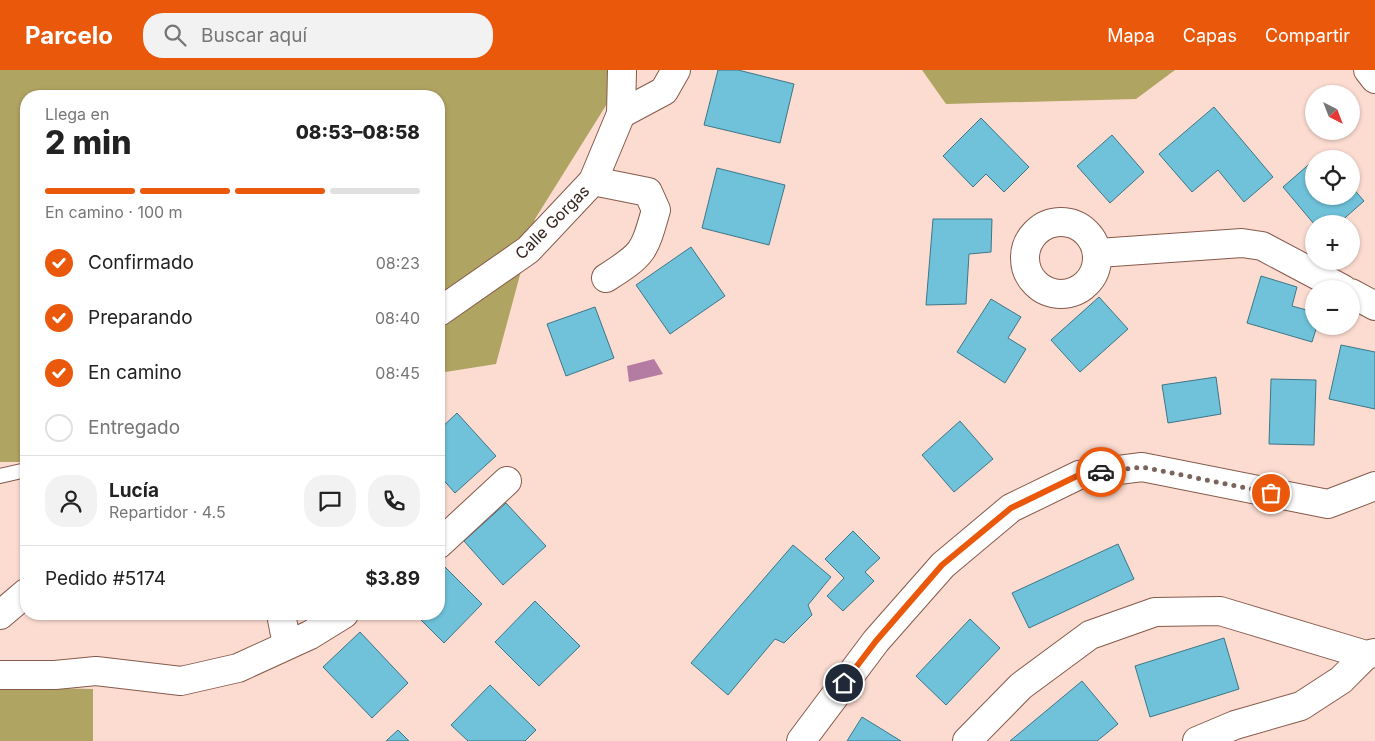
<!DOCTYPE html>
<html lang="es">
<meta charset="utf-8">
<style>
:root{--surface:#fff;--page:#f2f2f2;--text:#222;--muted:#767676;--line:#e0e0e0;--accent:#ea580c}
body{margin:0;font-family:Inter,sans-serif;background:var(--page);color:var(--text);height:100vh;display:flex;flex-direction:column;font-size:19px;white-space:nowrap}
*{box-sizing:border-box;margin:0}
p{font-size:16px;color:var(--muted)}
.icon{flex:none;width:28px;height:28px;fill:none;stroke:currentColor;stroke-width:2;stroke-linecap:round;stroke-linejoin:round}
.map{position:relative;flex:1;overflow:hidden}
.side{position:absolute;left:20px;top:20px;width:425px;height:530px;display:flex;flex-direction:column;background:var(--surface);border-radius:20px;box-shadow:0 1px 4px #0004}
.side>*{flex:none}
.needle{width:32px;rotate:138deg}
.buttons{position:absolute;left:1305px;top:15px;display:grid;gap:10px}
.buttons a{display:grid;place-items:center;width:55px;height:55px;border-radius:50%;background:var(--surface);box-shadow:0 1px 4px #0004;font-size:25px}
.pin{position:absolute;display:grid;place-items:center;width:42px;height:42px;color:#fff;margin:-21px;border:2px solid #fff;border-radius:50%;box-shadow:0 1px 5px #0007}
.courier{position:absolute;display:grid;place-items:center;width:50px;height:50px;margin:-25px;border:4px solid #ea580c;border-radius:50%;background:#fff;color:#222;box-shadow:0 1px 6px #0007}
.headline em{font-style:normal;font-weight:800}
.headline div{display:flex;flex-direction:column-reverse}
.headline{display:flex;align-items:center;justify-content:space-between;height:85px;padding:0 25px}
h1{font-size:32px;font-weight:800;line-height:38px}
.bar{display:grid;grid-template-columns:repeat(4,1fr);gap:8px 5px;align-content:center;height:60px;padding:0 25px}
.bar i{height:6px;border-radius:4px;background:var(--line)}
.bar .active{background:var(--accent)}
.bar p{grid-column:span 4}
.line{display:flex;align-items:center;gap:12px;padding:0 25px;border-top:1px solid var(--line)}
.line div{flex:1}
.round{display:grid;place-items:center;flex:none;width:52px;height:52px;border-radius:20px;background:var(--page)}
ol{padding:0 25px;list-style:none}
li{display:flex;align-items:center;gap:15px;height:55px}
li p{margin-inline-start:auto}
li .icon{padding:5px;border-radius:50%;background:var(--accent);color:#fff;stroke-width:4}
li:last-child{color:var(--muted)}
li i{width:28px;height:28px;border:2px solid var(--line);border-radius:50%}
header{display:flex;align-items:center;gap:30px;box-sizing:border-box;height:70px;padding:0 25px;background:var(--accent);color:#fff}
header strong{font-size:24px}
nav{display:flex;gap:28px;margin-inline-start:auto;font-size:18px}
.search{width:350px;height:45px;background:var(--page);display:flex;align-items:center;gap:12px;box-sizing:border-box;padding:0 18px;border-radius:20px;color:var(--muted);font-size:19px}
.map>svg:first-child{display:block}
</style>
<header>
<strong>Parcelo</strong>
<div class="search"><svg class="icon" aria-label="search" viewBox="0 0 24 24"><circle cx="10" cy="10" r="6"/><path d="M15 15l6 6"/></svg>Buscar aquí</div>
<nav><a>Mapa</a><a>Capas</a><a>Compartir</a></nav>
</header>
<div class="map">
<svg width="1375" height="671" viewBox="0 0 1375 671">
<rect width="100%" height="100%" fill="#fcdcd1"/>
<path fill="#b0a462" d="M0,0H623L625,5L535,149L496,294L439,303V26H26V392H0Z
M922,0H1175L1136,29L946,34Z
M0,617L93,619V671H0Z"/>
<path fill="#b57ca3" d="M654,289L663,304L629,312L627,296Z"/>
<path fill="#6fc2da" stroke="#3e7686" d="M718,0H738L794,14L780,73L704,55Z
M1214,37L1273,107L1244,132L1218,100L1192,122L1159,84Z
M981,48L1029,97L1004,122L986,104L973,117L943,86Z
M1112,65L1144,102L1110,133L1077,96Z
M1323,83L1328,89H1316Z
M1314,90V126H1351V116L1364,131L1338,154H1314L1283,117Z
M717,98L785,115L769,175L702,158Z
M933,149H992L991,182L969,184L966,234L926,235Z
M691,177L725,226L670,264L636,215Z
M1261,206L1297,217L1292,236L1314,242V256H1317L1312,272L1247,253Z
M1099,227L1128,259L1080,302L1051,270Z
M991,229L1021,247L1008,268L1026,279L1005,313L957,282Z
M595,237L614,288L566,306L547,254Z
M1341,275L1375,282V339L1329,329Z
M1216,307L1221,344L1168,353L1162,315Z
M1271,309L1316,310L1314,375L1269,374Z
M457,343L496,386L455,423L439,405V360Z
M960,351L993,389L954,422L922,385Z
M506,433L546,476L503,515L464,471Z
M853,461L880,488L865,502L874,511L843,541L827,526L844,508L825,489Z
M1118,474L1134,509L1029,558L1012,523Z
M793,475L831,507L808,535L812,545L784,573L775,569L728,625L691,593Z
M440,492L482,534L444,573L415,544H439Z
M535,531L580,576L539,616L495,572Z
M970,549L1000,578L946,635L916,606Z
M360,562L408,613L372,648L323,597Z
M1224,568L1239,619L1150,647L1135,596Z
M1082,611L1118,654L1097,671H1010Z
M490,615L536,660L525,671H468L451,655Z
M862,647L901,671H847Z
M398,660L409,671H386Z"/>
<g fill="none" stroke-linecap="round" stroke-linejoin="round">
<g stroke="#865a4b" stroke-width="16">
<path id="service" d="M0,406L26,400"/>
</g>
<g stroke="#865a4b" stroke-width="30">
<path id="minor" d="M1368,0L1375,9
M621,44L664,21L676,0
M593,111L648,122L656,140C644,182 644,184 606,208
M1025 188a36 36 0 1 1 72 0a36 36 0 1 1-72 0Z
M1098,183L1242,173L1262,176L1343,219
M1351,223L1375,236
M439,474L507,411
M281,544L287,575
M0,605H55L96,601L181,611L238,598L310,565L344,544
M801,671L876,571L943,495L1011,438L1079,405L1142,397L1328,434L1375,416
M967,671L1021,616L1090,565L1155,542L1220,541L1366,585
M1197,671L1235,655L1301,636L1341,610L1366,585L1375,583"/>
</g>
<g stroke="#865a4b" stroke-width="30">
<path id="tertiary" d="M439,242L528,180L593,111L621,44L622,0
M0,545L26,523"/>
</g>
<use href="#service" stroke="#fff" stroke-width="14"/>
<use href="#minor" stroke="#fff" stroke-width="28"/>
<use href="#tertiary" stroke="#fff" stroke-width="28"/>
</g>
<g fill="none" stroke-linecap="round" stroke-linejoin="round">
<path stroke="#7b645c" stroke-width="5" stroke-dasharray="0 9" d="M1101,402L1142,397L1271,423"/>
<path stroke="#ea580c" stroke-width="6" d="M844,613L876,571L942,495L1011,438L1079,405L1101,402"/>
</g>
<g text-anchor="middle" stroke-width="4" stroke-linejoin="round" paint-order="stroke">
<g font-size="16" fill="#36231d" stroke="#fff">
<text transform="translate(552 152) rotate(-45)" y="6">Calle Gorgas</text>
</g>
</g>
</svg>
<div class="buttons">
<a><svg class="needle" viewBox="-14 -14 28 28"><path d="M0-13l5 13h-10z" fill="#e53935"/><path d="M0 13l5-13h-10z" fill="#767676"/></svg></a>
<a><svg class="icon" aria-label="locate" viewBox="0 0 24 24"><circle cx="12" cy="12" r="6"/><path d="M12 2v4M12 18v4M2 12h4M18 12h4"/></svg></a>
<a>+</a>
<a>−</a>
</div>
<div class="pin" style="left:1271px;top:423px;background:#ea580c"><svg class="icon" aria-label="bag" viewBox="0 0 24 24"><path d="M5 8h14l-1 12H6zM9 8a3 3 0 0 1 6 0"/></svg></div>
<div class="pin" style="left:844px;top:613px;background:#1f2937"><svg class="icon" aria-label="home" viewBox="0 0 24 24"><path d="M3 11l9-7 9 7M6 9v11h12V9"/></svg></div>
<div class="courier" style="left:1101px;top:402px"><svg class="icon" aria-label="car" viewBox="0 0 24 24"><path d="M5 17H2v-5l4-1 3-4h7l3 4 3 1v5h-3M9 17h6M6 11h13"/><circle cx="7" cy="17" r="2"/><circle cx="17" cy="17" r="2"/></svg></div>
<section class="side">
<div class="headline"><div><h1>2 min</h1><p>Llega en</p></div><em>08:53–08:58</em></div>
<div class="bar"><i class="active"></i><i class="active"></i><i class="active"></i><i></i><p>En camino · 100 m</p></div>
<ol>
<li><svg class="icon" aria-label="check" viewBox="0 0 24 24"><path d="M5 12l5 5 9-10"/></svg>Confirmado<p>08:23</p></li>
<li><svg class="icon" aria-label="check" viewBox="0 0 24 24"><path d="M5 12l5 5 9-10"/></svg>Preparando<p>08:40</p></li>
<li><svg class="icon" aria-label="check" viewBox="0 0 24 24"><path d="M5 12l5 5 9-10"/></svg>En camino<p>08:45</p></li>
<li><i></i>Entregado</li>
</ol>
<div class="line" style="height:90px"><a class="round"><svg class="icon" aria-label="person" viewBox="0 0 24 24"><circle cx="12" cy="8" r="4"/><path d="M4 21q1-7 8-7t8 7"/></svg></a><div><b>Lucía</b><p>Repartidor · 4.5</p></div><a class="round"><svg class="icon" aria-label="chat" viewBox="0 0 24 24"><path d="M4 5h16v11H9l-5 4z"/></svg></a><a class="round"><svg class="icon" aria-label="phone" viewBox="0 0 24 24"><path d="M5 4h4l2 5-3 2q2 4 5 5l2-3 5 2v4C11 20 4 13 5 4z"/></svg></a></div>
<div class="line" style="height:65px"><div>Pedido #5174</div><b>$3.89</b></div>
</section>
</div>
